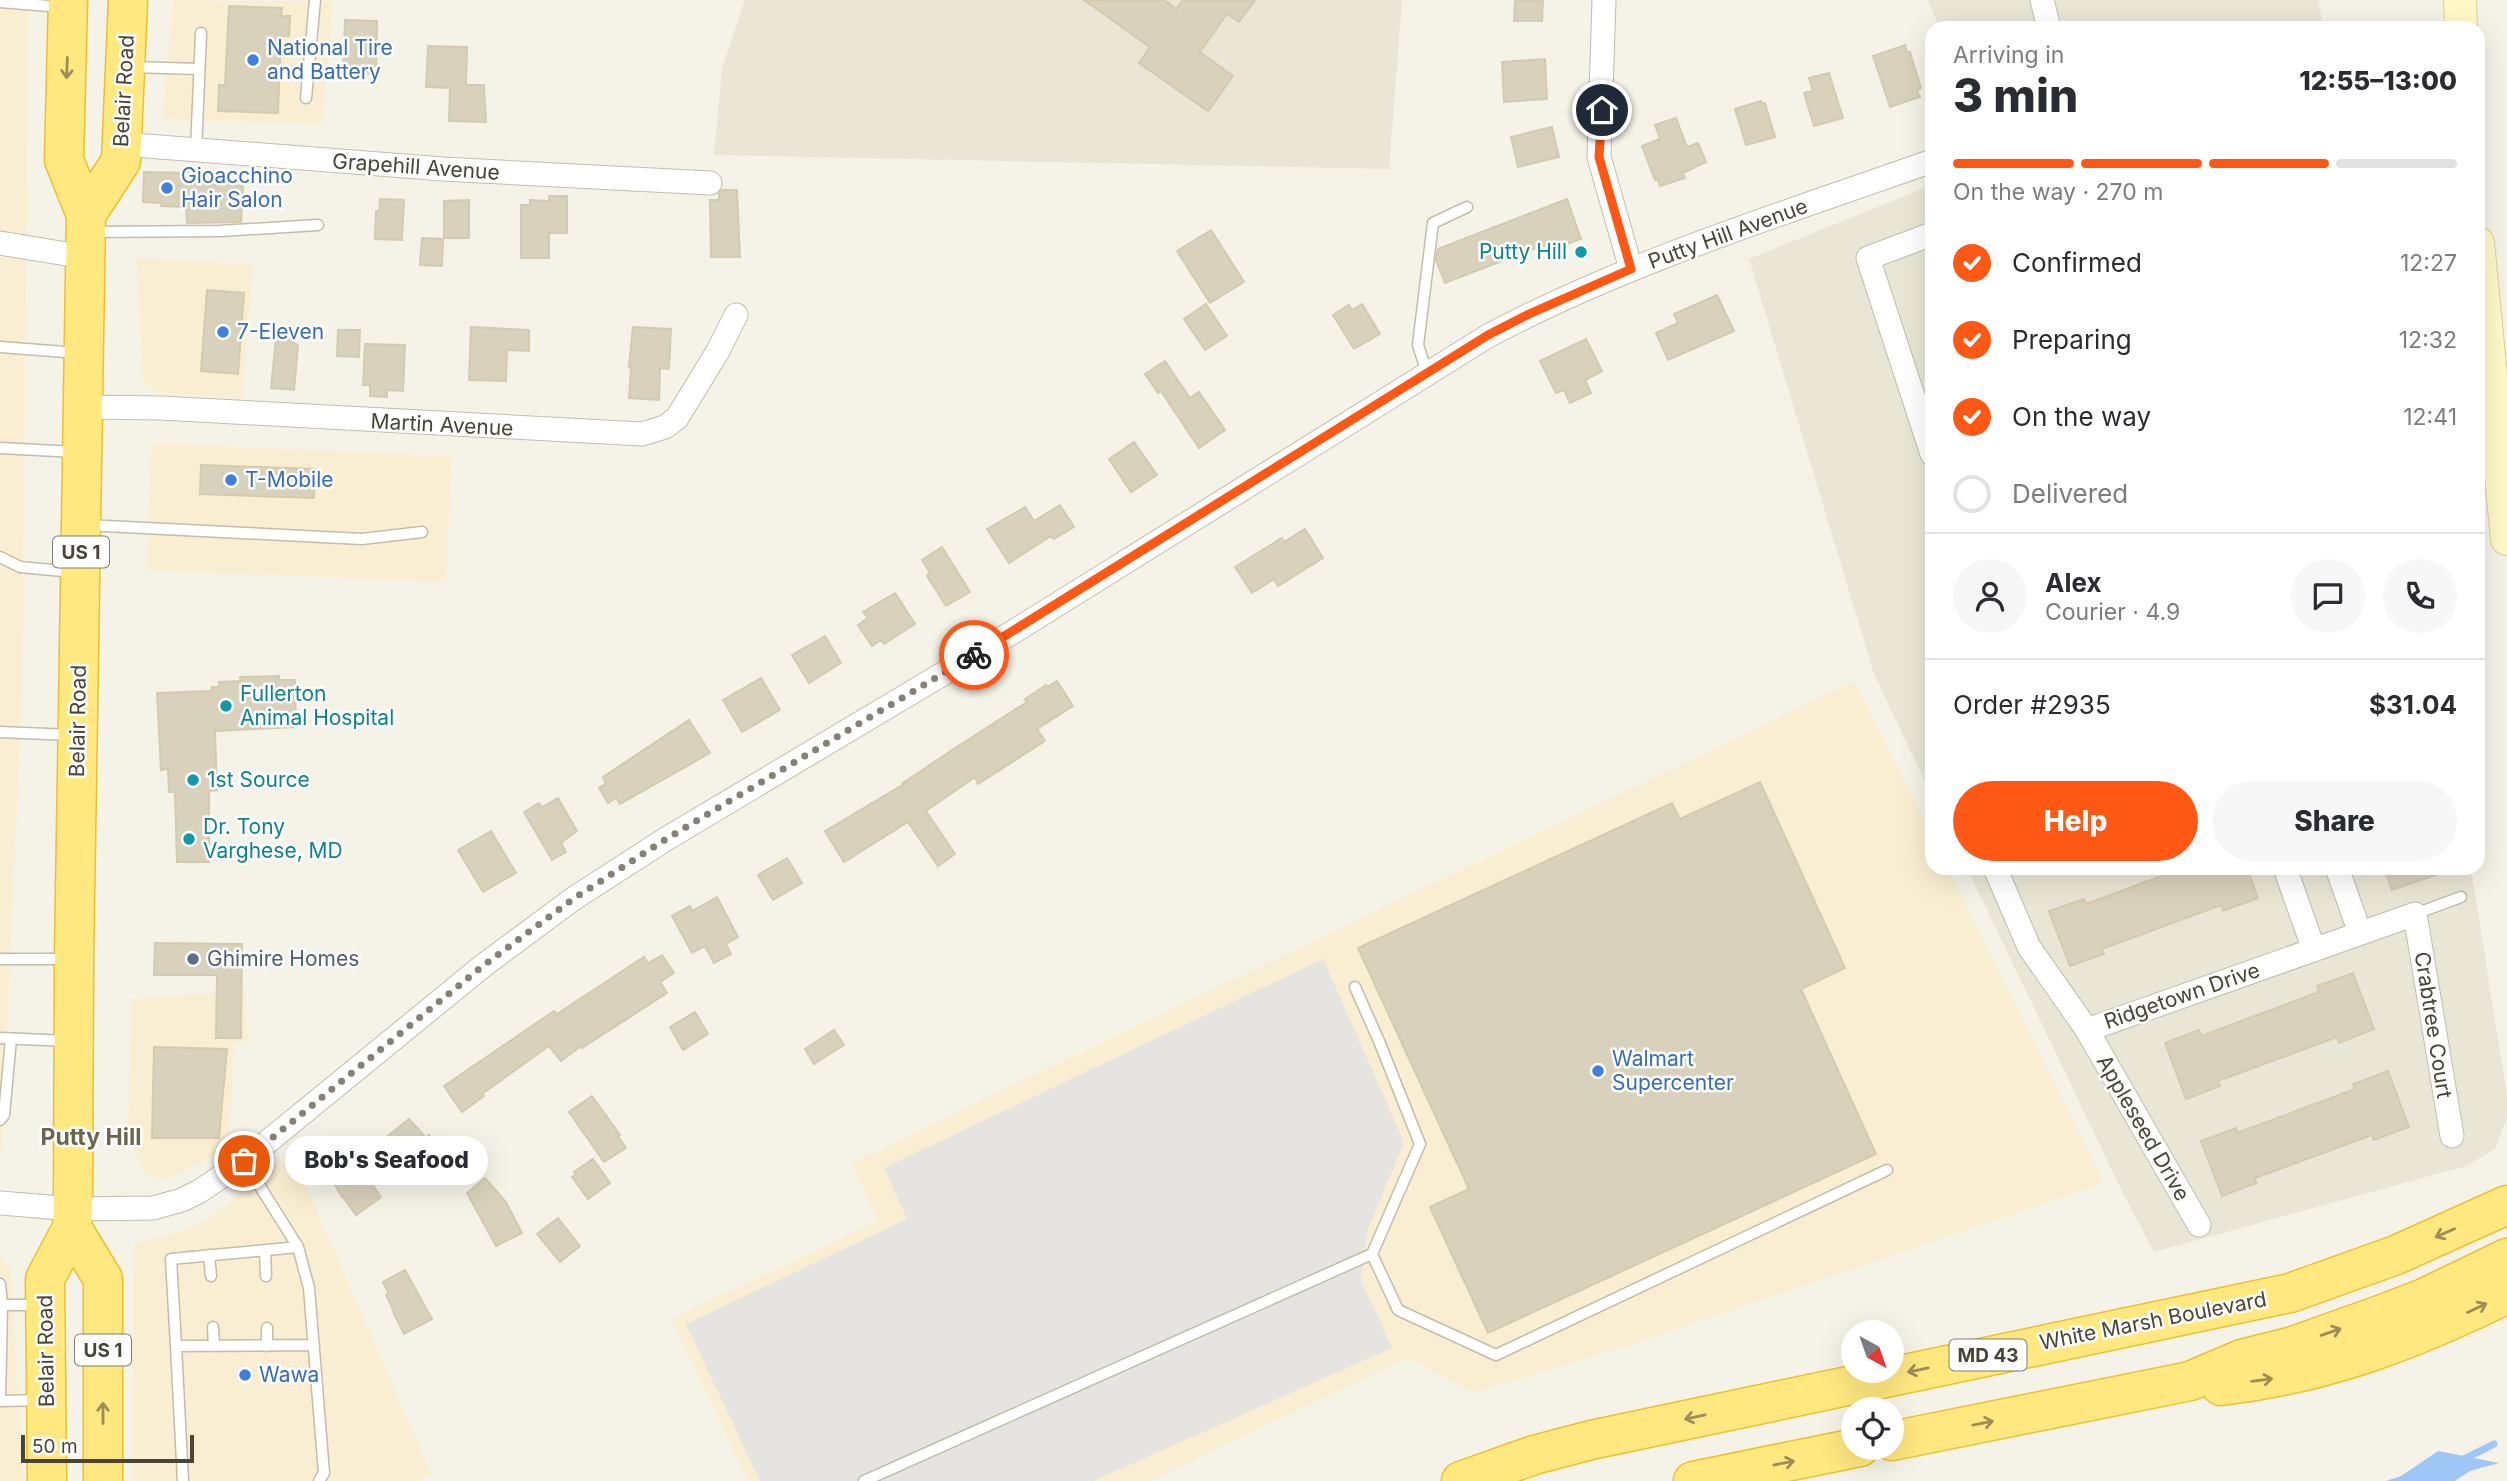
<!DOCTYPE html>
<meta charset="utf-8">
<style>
:root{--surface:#fff;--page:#f7f7f7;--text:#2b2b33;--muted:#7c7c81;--line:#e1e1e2;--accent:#ff5815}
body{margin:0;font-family:Inter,sans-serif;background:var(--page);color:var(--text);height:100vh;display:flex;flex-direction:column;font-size:26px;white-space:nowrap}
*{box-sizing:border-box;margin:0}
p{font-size:23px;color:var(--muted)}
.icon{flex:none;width:38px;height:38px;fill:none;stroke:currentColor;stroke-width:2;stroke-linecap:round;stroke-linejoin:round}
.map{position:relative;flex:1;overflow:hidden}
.panel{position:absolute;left:1925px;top:21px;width:560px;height:854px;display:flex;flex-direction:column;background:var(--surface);border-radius:21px;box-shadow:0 7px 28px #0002}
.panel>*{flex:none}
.needle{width:46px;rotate:140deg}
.buttons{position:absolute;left:1841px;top:1320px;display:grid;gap:14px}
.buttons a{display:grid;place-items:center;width:63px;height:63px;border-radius:50%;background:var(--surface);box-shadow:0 7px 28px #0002;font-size:35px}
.scale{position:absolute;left:21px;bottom:18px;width:173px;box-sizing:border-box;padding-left:7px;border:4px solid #4a4435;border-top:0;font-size:19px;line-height:24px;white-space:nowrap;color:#4a4435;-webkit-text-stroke:5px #fff;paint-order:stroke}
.pin{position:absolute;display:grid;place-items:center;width:60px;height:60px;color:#fff;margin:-30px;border:4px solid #fff;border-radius:50%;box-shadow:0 2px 7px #0007}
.courier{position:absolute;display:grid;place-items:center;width:70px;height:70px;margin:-35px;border:5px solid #ff5815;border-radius:50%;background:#fff;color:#222;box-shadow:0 2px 9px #0007}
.bubble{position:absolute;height:49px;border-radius:24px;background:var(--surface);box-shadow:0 7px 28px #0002;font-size:23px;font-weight:800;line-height:49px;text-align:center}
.head em{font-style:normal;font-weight:800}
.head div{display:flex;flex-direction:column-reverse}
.head{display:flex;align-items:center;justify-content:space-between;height:119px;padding:0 28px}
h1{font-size:46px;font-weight:800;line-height:52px}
.bar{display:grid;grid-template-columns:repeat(4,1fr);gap:10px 7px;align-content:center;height:84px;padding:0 28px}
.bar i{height:9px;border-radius:5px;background:var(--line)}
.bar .active{background:var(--accent)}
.bar p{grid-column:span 4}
.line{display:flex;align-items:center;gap:18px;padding:0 28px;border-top:2px solid var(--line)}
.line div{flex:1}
.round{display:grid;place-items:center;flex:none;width:74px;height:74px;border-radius:37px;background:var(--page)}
ol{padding:0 28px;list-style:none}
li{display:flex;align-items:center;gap:21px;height:77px}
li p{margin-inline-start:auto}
li .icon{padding:7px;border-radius:50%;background:var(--accent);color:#fff;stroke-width:4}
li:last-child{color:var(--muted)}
li i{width:38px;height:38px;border:4px solid var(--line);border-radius:50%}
.primary-button{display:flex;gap:14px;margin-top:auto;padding:14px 28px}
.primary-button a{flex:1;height:80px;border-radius:42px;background:var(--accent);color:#fff;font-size:28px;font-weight:800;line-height:80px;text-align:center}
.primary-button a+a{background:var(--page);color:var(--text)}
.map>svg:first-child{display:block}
</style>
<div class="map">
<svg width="2507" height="1481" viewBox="0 0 2507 1481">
<rect width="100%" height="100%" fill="#f5f3e8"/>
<path fill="#eae6d5" d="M745,0H1402L1389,169L714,155L722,69Z
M1928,0H2319L2323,28H1939Z
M1932,185V796L1874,674L1749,259Z
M1967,868H2471L2507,1096V1117L2495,1149L2466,1166L2154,1252L2121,1189Z"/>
<path fill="#f9eed1" d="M0,0H29L22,696L2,1149L0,1151Z
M173,0L333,2L323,124L162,119Z
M136,258L254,264L242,399L157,392L143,381Z
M151,443L452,456L446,582L146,570Z
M1855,681L1932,836V868H1948L2104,1183L1631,1345L1474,1393L1407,1358L1150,1481H748L671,1319L878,1221L851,1163Z
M246,991L248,1041L234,1043L229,1143L206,1160L168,1179L151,1177L143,1171L135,1155L128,1130L131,999Z
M291,1151L432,1475L418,1481H132L133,1244L180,1232L212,1217Z
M0,1256L11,1269L23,1481H0Z"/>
<path fill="#e6e4e0" d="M1323,959L1404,1142L1367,1232L1361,1280L1392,1348L1093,1481H760L686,1324L907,1219L884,1168Z"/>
<path fill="#9ec7f8" d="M2438,1451L2499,1463L2470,1471L2455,1481H2386L2401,1476Z"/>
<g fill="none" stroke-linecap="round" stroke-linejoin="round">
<path stroke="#9ec7f8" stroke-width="7" d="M2460,1461L2494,1444"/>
</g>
<path fill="#d8d1bc" stroke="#d4caae" stroke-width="2" d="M1084,0H1164L1176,9L1183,0H1255L1239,22L1227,14L1200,52L1233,76L1208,111L1139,63L1150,47Z
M1515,0H1543L1542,21H1514Z
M229,6L282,8L281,16H290L289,36H281L278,113L218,111L219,85H225Z
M345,20L377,21L376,74L343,73Z
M1905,45L1907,52H1910L1921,88L1917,90L1920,97L1890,107L1873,56Z
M428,46L467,47L466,85H484L486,122L449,121L450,88L426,87Z
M1545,59L1547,99L1504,102L1502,62Z
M1829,73L1843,118L1814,126L1804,93L1813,91L1809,78Z
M1761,101L1762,104L1765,103L1775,137L1746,145L1735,109Z
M1676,118L1687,147L1698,143L1706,162L1683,173L1685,178L1660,186L1658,179L1655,180L1642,146L1660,139L1655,125Z
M1552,127L1559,157L1518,167L1511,137Z
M144,172L194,173L193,183L243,186L241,222L187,223L186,207L161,206L162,203L143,202Z
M722,190H737L740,257H711L710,200H719V193Z
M549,196H567V233H549V258H521V205H530V200L549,201Z
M380,199L404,200L402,240L375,239L376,211H379Z
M1567,199L1581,239L1540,254L1538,247L1445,283L1436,260L1438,249Z
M469,200V238H444V201Z
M1211,230L1244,282L1210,303L1177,251Z
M422,238L443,239L442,266L420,265Z
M207,290L244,293L238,374L201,371Z
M1717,295L1734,331L1668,360L1656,333L1678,323L1674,314Z
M1206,304L1227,336L1205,350L1184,319Z
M1362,304L1380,334L1354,349L1333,315L1349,305L1352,310Z
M471,327L529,330V351L507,350L506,381L469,380Z
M633,327L671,329L669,369L660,368L659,400L629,398L631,367H629Z
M338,330H360L359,357L337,356Z
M276,338L289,339L298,346L294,390L271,388Z
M1586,339L1602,371L1585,380L1591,393L1570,403L1564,390L1556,393L1540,361Z
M365,344L405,345L403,391L387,390V397L370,396V385H363Z
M1165,361L1190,398L1199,392L1225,430L1199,448L1161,391L1158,393L1145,374Z
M1134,442L1157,475L1131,492L1109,459Z
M201,465L315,469L314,498L200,494Z
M1060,505L1074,527L1054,539L1051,536L1009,563L987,529L1025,507L1034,521Z
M1305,529L1323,558L1278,586L1274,579L1252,593L1235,567L1282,538L1284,542Z
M942,547L970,592L946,606L927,576L930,573L922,560Z
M895,593L915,624L884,644L881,640L872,646L858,625L868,618L863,612Z
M825,636L841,663L809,683L792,655Z
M279,676V680H295L296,727L215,731L217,790L209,791V862H177L175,792H169L168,769L161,770L157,693L212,691V687H219V682L241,681L240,677Z
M761,678L780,710L742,732L723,700Z
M1057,681L1073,706L1037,729L1045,741L978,784L975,777L926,811L955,854L938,866L908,822L844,862L825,831L904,784L903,783L952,750L1027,702L1025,699L1046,685L1047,687Z
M689,720L710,753L620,804L616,798L608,803L599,788L606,783L603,777Z
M1760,782L1845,968L1801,989L1876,1154L1488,1333L1430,1207L1469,1189L1358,948L1672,803L1680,819Z
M558,798L577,831L561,843L566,852L552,860L524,812L539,803L542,807Z
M491,831L516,873L483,892L458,850Z
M787,858L802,883L773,900L758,875Z
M2183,868H2247L2258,898L2223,911L2221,905L2102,949L2104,954L2070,966L2049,911L2084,899L2086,904Z
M2384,868H2446L2447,871L2392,890Z
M717,897L738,937L726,944L731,954L714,963L705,946L692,953L672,916L690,906L692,911Z
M155,943L242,944L241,1038H216L217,975H154Z
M662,955L674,973L660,982L667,993L582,1048L581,1046L561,1061L549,1046L482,1094L484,1096L462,1112L444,1086L554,1011L557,1014L644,957L648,963Z
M2353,973L2374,1029L2339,1043L2337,1037L2218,1081L2220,1086L2186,1099L2165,1043L2199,1030L2201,1036L2319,992L2317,986Z
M695,1012L708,1034L683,1050L670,1027Z
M834,1030L844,1045L814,1064L805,1049Z
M154,1047L227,1049L219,1138H152Z
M2388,1071L2409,1127L2374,1140L2372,1135L2255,1178L2256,1183L2222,1196L2201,1141L2236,1128L2237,1133L2355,1089L2353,1084Z
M592,1096L620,1135L618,1136L626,1148L604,1162L569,1112Z
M409,1119L426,1138L429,1135L442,1151L415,1173L387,1137Z
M355,1158L381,1197L356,1215L343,1197H342L329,1175Z
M593,1159L610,1183L588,1199L572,1177L575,1175L574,1172Z
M485,1178L506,1202L522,1233L496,1246L467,1193Z
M558,1218L580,1246L560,1262L537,1234Z
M405,1270L432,1319L404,1334L393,1312L394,1311L386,1295L389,1294L383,1282Z"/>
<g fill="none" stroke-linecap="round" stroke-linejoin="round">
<g stroke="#c2bda9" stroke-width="13">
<path id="service" d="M0,2L60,7
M132,67L199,69
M306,98L315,0
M196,151L201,33
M93,232L220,231L318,225
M0,347L78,353
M1427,373L1418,345L1433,223L1467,207
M0,448L76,452
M86,525L362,539L422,532
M0,557L20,567L74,572
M0,732L71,735
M2415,914L2461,897
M0,959H68
M0,1038L68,1041
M0,1120L4,1115L11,1039
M244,1161L298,1247L309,1288L324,1473L319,1481
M265,1250L266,1276
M1372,1254L1398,1310L1496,1355L1887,1170
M209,1255L211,1276
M0,1284L2,1305L0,1401
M0,1305H39
M213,1327L214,1346
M267,1328V1346
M176,1346L171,1259L298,1247
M0,1401L41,1400
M183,1481L176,1346L314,1345
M864,1481L1372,1254L1420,1144L1379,1041L1355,987"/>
</g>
<g stroke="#c2bda9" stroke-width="25">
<path id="minor" d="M1604,0L1599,157L1631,269
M2042,0L2049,28
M121,144L443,169L710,183
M1932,234L1868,258L1932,454
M0,243L85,257
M83,407L161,408L642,434L665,427L677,418L718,351L736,315
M1995,868L2029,947L2087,1030L2415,914L2452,1136
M2285,868L2314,950
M2337,868L2360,933
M2087,1030L2199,1225
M0,1203L73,1209L153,1208L182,1200L200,1191L244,1161L484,965L573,899L666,839L1013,632L1488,336C1629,261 1783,214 1932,161"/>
</g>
<g stroke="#dad193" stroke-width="34">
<path id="secondary" d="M2460,0L2461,28
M2478,243L2507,539"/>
</g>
<g stroke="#edc02a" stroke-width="41">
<path id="trunk" d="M86,215L121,161L128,0
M72,1228L103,1279V1481
M2221,1386C2325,1374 2414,1340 2507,1294
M1892,1441L2190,1381L2242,1359L2290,1347L2380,1315L2424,1298L2507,1258
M47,1481L45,1279L72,1228L73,1209L74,959L86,215L64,160L68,0
M1461,1481L1534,1455L1591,1440L2290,1293L2396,1255L2507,1205
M1693,1481L1860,1447"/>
</g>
<use href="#service" stroke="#fff" stroke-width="10"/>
<use href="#minor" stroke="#fff" stroke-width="23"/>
<use href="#secondary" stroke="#fff9c8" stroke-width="32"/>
<use href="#trunk" stroke="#ffe880" stroke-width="38"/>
</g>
<defs><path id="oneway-shaft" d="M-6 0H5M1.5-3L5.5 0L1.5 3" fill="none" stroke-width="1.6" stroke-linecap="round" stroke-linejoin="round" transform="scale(1.75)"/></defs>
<g stroke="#9b8e57">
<use href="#oneway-shaft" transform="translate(67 68) rotate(92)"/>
<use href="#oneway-shaft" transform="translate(2445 1233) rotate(156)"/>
<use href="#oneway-shaft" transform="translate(2477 1308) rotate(-25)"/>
<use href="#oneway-shaft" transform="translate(2331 1332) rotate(-19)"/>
<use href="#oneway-shaft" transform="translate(1918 1370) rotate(168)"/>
<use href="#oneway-shaft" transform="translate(2262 1380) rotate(-8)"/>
<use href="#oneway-shaft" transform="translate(103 1413) rotate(-90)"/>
<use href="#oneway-shaft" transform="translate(1695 1417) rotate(168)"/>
<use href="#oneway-shaft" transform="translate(1983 1423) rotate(-11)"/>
<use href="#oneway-shaft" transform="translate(1784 1463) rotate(-11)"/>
</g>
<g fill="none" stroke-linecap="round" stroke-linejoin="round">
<path stroke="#868174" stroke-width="7" stroke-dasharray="0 12.6" d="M244,1161L484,965L573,899L666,839L974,655"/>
<path stroke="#ff5815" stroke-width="9" d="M974,655L1488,335L1529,314L1631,269L1599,157L1602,110"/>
</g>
<g fill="#3f7fe0" stroke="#fff" stroke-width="2.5">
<circle cx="253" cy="60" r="7"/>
<circle cx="167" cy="188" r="7"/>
<circle cx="223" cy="332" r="7"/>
<circle cx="231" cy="480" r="7"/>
<circle cx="1598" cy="1071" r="7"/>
<circle cx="245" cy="1375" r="7"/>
</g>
<g fill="#0f9aa8" stroke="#fff" stroke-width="2.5">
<circle cx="1581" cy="252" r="7"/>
<circle cx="226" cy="706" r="7"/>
<circle cx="193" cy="780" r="7"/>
<circle cx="189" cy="839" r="7"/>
</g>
<circle fill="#5c6f8a" stroke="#fff" stroke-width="2.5" cx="193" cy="959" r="7"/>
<g text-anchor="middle" stroke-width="5" stroke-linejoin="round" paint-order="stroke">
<g fill="#fff" stroke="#807c72" stroke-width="2">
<rect x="53" y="536.5" width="56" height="31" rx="5"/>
<rect x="75" y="1334.5" width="56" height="31" rx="5"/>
<rect x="1949.5" y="1339.5" width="77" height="31" rx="5"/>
</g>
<g font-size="19" font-weight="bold" fill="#4a4435">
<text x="81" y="559">US 1</text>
<text x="103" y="1357">US 1</text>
<text x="1988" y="1362">MD 43</text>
</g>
<g font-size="21" fill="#366cbe" stroke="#fff" text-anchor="start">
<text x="267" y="55">National Tire<tspan x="267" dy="24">and Battery</tspan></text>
<text x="181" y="183">Gioacchino<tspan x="181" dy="24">Hair Salon</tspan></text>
<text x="237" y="339">7-Eleven</text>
<text x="245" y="487">T-Mobile</text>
<text x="1612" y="1066">Walmart<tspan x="1612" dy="24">Supercenter</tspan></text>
<text x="259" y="1382">Wawa</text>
</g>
<g font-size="21" fill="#4a4435" stroke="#fff">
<text transform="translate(124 91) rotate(-87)" y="7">Belair Road</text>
<text transform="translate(416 167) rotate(4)" y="7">Grapehill Avenue</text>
<text transform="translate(1728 234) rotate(-20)" y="7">Putty Hill Avenue</text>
<text transform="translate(442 425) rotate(3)" y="7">Martin Avenue</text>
<text transform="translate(78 721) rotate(-89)" y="7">Belair Road</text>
<text transform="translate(2182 996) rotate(-19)" y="7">Ridgetown Drive</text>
<text transform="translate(2433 1025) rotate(81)" y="7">Crabtree Court</text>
<text transform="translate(2143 1128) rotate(60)" y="7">Appleseed Drive</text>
<text transform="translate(2153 1321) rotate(-11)" y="7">White Marsh Boulevard</text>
<text transform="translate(46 1351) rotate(-91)" y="7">Belair Road</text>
</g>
<g font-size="21" fill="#0d838f" stroke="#fff" text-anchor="start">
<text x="1567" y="259" text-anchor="end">Putty Hill</text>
<text x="240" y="701">Fullerton<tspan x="240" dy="24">Animal Hospital</tspan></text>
<text x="207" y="787">1st Source</text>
<text x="203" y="834">Dr. Tony<tspan x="203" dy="24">Varghese, MD</tspan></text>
</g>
<g font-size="21" fill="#4e5e75" stroke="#fff" text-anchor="start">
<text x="207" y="966">Ghimire Homes</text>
</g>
<g font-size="23" font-weight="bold" fill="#6e644b" stroke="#fff">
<text x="91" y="1145">Putty Hill</text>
</g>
</g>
</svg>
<div class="buttons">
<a><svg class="needle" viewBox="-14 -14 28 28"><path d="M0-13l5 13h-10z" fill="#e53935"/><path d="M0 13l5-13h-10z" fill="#7c7c81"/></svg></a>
<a><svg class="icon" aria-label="locate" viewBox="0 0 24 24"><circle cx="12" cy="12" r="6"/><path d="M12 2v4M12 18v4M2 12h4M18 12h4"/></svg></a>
</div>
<div class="scale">50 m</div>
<div class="pin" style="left:244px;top:1161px;background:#ea580c"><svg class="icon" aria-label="bag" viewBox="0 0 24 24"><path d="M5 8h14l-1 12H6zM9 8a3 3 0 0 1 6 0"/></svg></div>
<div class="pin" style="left:1602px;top:110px;background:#1f2937"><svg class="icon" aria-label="home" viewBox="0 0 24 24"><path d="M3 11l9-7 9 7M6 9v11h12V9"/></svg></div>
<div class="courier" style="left:974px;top:655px"><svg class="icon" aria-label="bike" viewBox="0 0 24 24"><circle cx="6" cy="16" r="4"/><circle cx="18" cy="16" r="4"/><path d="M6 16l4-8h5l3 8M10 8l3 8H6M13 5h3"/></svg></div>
<div class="bubble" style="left:285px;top:1136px;width:203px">Bob's Seafood</div>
<section class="panel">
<div class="head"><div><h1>3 min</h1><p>Arriving in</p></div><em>12:55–13:00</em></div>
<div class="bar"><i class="active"></i><i class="active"></i><i class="active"></i><i></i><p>On the way · 270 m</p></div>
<ol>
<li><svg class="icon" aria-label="check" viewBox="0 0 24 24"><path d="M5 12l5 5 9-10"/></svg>Confirmed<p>12:27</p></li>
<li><svg class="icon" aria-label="check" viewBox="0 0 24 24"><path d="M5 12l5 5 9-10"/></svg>Preparing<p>12:32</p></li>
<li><svg class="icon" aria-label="check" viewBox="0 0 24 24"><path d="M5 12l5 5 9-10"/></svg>On the way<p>12:41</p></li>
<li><i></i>Delivered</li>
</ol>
<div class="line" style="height:126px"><a class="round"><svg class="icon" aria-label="person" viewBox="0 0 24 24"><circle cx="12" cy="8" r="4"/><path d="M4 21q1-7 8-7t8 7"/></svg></a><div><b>Alex</b><p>Courier · 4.9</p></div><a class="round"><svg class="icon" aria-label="chat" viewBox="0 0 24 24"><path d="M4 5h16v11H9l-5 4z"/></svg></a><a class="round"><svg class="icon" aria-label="phone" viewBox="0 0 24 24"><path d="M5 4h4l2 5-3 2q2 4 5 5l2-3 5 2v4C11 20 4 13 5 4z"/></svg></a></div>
<div class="line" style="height:91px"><div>Order #2935</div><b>$31.04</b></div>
<div class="primary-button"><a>Help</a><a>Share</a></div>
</section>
</div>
